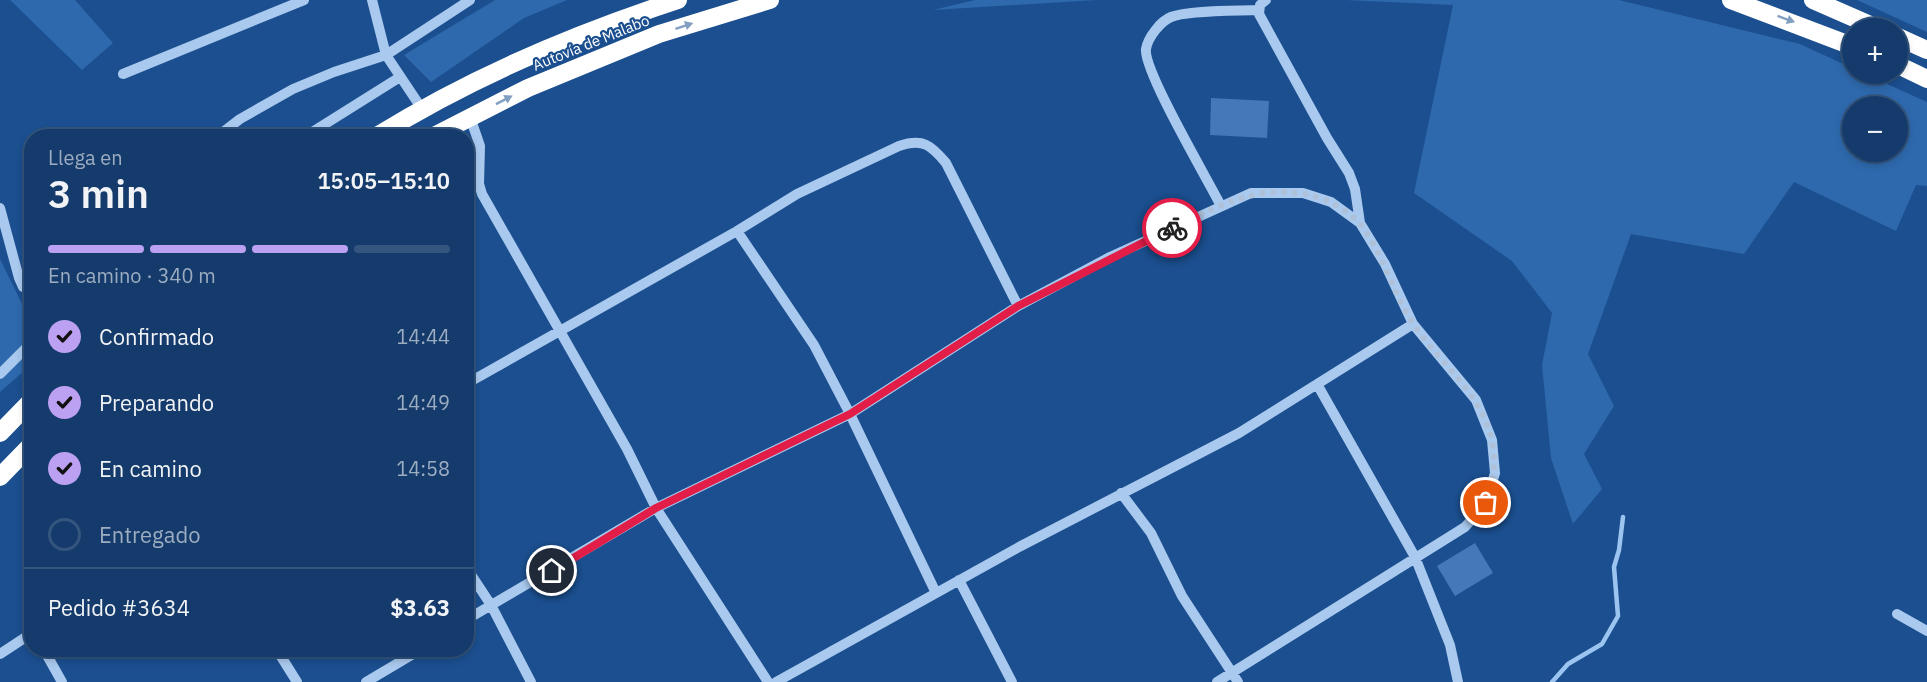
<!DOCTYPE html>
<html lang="es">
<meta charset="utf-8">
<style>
:root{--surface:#143b6b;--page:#214673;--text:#f1f3f6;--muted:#9dadc1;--line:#33557e;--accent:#bca0f2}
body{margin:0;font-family:"IBM Plex Sans",sans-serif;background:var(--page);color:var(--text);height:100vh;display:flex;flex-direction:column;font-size:22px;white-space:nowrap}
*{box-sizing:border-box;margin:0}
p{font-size:20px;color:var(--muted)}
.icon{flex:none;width:33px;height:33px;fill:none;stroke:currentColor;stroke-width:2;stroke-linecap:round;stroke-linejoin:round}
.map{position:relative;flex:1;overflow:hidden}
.drawer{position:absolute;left:24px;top:129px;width:450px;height:528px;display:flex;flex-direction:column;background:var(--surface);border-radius:24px;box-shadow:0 3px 9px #0003,0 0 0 2px var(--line)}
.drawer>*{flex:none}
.controls{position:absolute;left:1842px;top:18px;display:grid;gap:12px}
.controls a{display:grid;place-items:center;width:66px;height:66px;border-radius:50%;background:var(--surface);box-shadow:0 3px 9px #0003,0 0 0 2px var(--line);font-size:30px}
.pin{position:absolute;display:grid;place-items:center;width:51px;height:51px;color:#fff;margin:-26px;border:3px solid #fff;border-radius:50%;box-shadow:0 2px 6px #0007}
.courier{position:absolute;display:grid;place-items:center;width:60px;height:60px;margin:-30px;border:4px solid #e11d48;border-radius:50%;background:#fff;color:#222;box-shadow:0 2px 8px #0007}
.headline em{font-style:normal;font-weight:600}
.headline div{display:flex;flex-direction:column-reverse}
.headline{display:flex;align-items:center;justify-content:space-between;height:102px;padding:0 24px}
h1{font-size:39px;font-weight:600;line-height:45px}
.bar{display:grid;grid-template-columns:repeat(4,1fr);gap:9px 6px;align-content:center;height:72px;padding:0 24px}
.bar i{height:8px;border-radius:4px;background:var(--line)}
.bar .on{background:var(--accent)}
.bar p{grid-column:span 4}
.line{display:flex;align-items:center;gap:15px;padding:0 24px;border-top:2px solid var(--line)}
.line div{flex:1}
ol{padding:0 24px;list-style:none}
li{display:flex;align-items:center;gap:18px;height:66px}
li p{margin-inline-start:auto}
li .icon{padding:6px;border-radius:50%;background:var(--accent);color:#111;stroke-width:4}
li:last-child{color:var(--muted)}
li i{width:33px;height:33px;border:3px solid var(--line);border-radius:50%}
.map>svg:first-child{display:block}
</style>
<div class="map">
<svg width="1927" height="682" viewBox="0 0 1927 682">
<rect width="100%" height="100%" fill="#1b4f8f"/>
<path fill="#2e69ad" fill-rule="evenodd" d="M10,0H75L113,43L82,70Z
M495,0H567L524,18L431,82L404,55Z
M975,0H1097L933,10Z
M1345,0H1619L1800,44L1852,68V74H1865L1927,102V186L1916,185L1896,231L1794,182L1744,254L1631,234L1588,354L1614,406L1584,454L1602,489L1573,524L1551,458L1542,365L1552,313L1512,261L1414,193L1453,5ZM1852,106H1898V152H1852Z
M1857,0H1927V32Z
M0,259L32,324L31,365L0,392Z"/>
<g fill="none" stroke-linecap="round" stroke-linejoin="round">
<path stroke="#9cc4f0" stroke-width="4.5" d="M1552,682L1568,664L1602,644L1618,616L1614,567L1619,550L1623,517"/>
</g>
<path fill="#4478b7" d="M1211,98L1269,101L1267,138L1210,135Z
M1475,543L1493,573L1455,596L1437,566Z"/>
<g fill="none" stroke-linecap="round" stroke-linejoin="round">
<path stroke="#a9c9ee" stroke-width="10" d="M372,0L386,55L422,109
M1266,0L1260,5L1259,14L1327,138L1349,173L1355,189L1360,223
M123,74L304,0
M470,117L480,146L479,184L482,194L627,449L656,508L768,682
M218,136L240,119L293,89L334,72L386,55L470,0
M306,136L400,77
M1221,206C1208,180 1143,70 1146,49C1148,37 1161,21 1171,17C1188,10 1238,11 1258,10
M0,208L19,278L23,287L32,290
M0,374L32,342
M466,384L737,231
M1317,384L1415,557L1450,645L1458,682
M1121,493L1151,533L1182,596L1238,682
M466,567L491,605L531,682
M959,580L1012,682
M936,593L850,414L814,345L737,231L797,194L899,146C923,138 931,145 946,163L1018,306
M1897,614L1927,631
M466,620L656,508L850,414L1018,306L1110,257L1251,193H1303L1331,202L1360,223L1385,264L1413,324L1476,400L1492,440L1495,473L1486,503L1465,527L1217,682
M44,650L62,682
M277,650L297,682
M0,654L32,633
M366,682L420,650
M776,682L1019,547L1239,433L1413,324"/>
<path stroke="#fff" stroke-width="18" d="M1731,0L1852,46
M1813,0L1877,28
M1898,37L1927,50
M1898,65L1927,79
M377,136C470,78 574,34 678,0
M434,136L528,88L659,34L770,0
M0,433L32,400
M0,477L32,444"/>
</g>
<defs><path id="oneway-solid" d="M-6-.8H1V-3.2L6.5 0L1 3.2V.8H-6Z" transform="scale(1.5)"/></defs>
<g fill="#829ec1">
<use href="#oneway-solid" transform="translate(1786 19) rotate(20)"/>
<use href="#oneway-solid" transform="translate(684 26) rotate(-18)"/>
<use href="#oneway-solid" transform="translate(504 100) rotate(-27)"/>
</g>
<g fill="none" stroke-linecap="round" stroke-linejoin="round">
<path stroke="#afc1d8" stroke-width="6" stroke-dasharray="0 10.8" d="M1172,228C1225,203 1268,178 1328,201C1338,205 1354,216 1361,225C1384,255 1393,294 1414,325C1440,364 1481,392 1492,441C1497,463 1492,481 1486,503"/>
<path stroke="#e11d48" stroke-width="8" d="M552,571L656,508L850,414L1018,306L1172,228"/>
</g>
<g text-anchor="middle" stroke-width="4.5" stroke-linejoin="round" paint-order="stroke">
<g font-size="15" fill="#fff" stroke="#1b4f8f">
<text transform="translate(591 43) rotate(-22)" y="5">Autovía de Malabo</text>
</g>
</g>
</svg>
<div class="controls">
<a>+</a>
<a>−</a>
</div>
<div class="pin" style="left:1486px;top:503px;background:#ea580c"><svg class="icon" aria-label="bag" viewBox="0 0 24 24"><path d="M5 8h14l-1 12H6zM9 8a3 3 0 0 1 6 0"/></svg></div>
<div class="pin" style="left:552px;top:571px;background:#1f2937"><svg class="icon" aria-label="home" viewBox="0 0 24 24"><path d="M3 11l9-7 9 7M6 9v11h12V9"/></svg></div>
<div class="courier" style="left:1172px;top:228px"><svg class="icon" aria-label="bike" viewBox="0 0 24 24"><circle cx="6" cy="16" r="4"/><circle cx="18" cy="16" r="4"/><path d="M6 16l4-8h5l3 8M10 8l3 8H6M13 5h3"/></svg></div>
<section class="drawer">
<div class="headline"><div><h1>3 min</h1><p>Llega en</p></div><em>15:05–15:10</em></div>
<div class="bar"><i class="on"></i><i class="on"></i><i class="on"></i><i></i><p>En camino · 340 m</p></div>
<ol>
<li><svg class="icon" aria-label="check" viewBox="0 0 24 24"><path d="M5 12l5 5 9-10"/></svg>Confirmado<p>14:44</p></li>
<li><svg class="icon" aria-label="check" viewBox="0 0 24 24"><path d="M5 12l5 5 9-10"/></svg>Preparando<p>14:49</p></li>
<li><svg class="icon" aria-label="check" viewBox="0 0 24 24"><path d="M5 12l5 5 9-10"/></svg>En camino<p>14:58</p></li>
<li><i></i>Entregado</li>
</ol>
<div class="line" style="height:78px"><div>Pedido #3634</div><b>$3.63</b></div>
</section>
</div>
